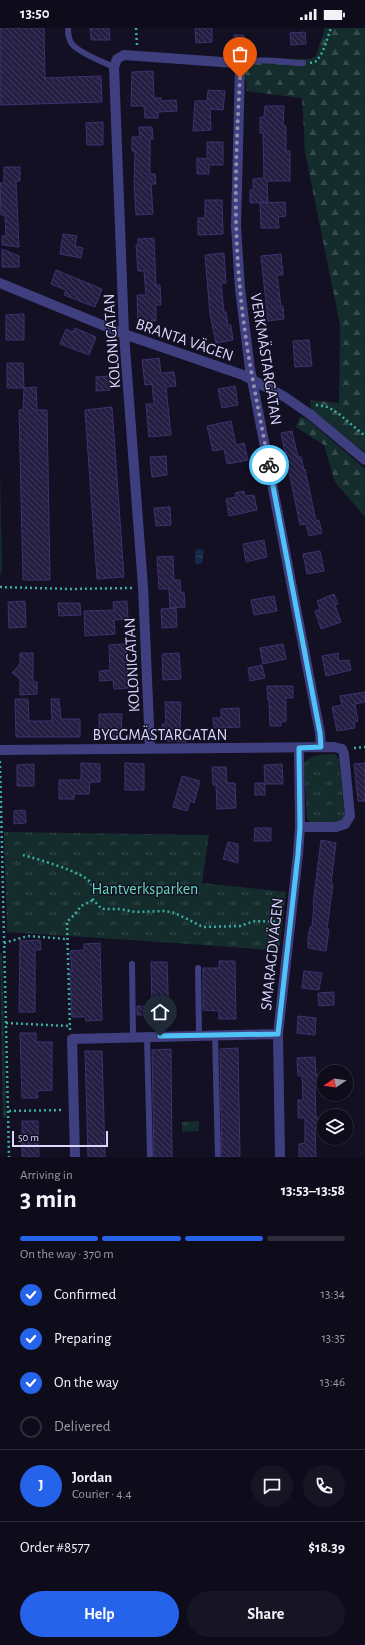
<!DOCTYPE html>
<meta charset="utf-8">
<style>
:root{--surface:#0e0c1b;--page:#171524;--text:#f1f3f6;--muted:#9b9ba3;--line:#2e2c3a;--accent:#2563eb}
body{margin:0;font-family:"Alegreya Sans",sans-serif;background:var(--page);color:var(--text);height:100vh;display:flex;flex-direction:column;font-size:15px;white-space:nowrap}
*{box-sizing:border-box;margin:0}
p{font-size:13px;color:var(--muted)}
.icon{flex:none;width:22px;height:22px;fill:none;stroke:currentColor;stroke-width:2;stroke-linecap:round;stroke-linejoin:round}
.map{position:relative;height:1129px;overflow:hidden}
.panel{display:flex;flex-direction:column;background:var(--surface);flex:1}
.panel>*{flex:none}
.needle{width:26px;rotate:257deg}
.fabs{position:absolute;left:317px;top:1037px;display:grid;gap:8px}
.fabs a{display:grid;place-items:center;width:36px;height:36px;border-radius:50%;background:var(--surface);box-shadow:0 1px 3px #0004,0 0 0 1px var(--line);font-size:20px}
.scale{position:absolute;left:12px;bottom:10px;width:96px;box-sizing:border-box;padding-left:4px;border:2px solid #d9d6fc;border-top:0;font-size:11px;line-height:14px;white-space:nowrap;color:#d9d6fc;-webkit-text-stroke:3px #131024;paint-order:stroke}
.pin{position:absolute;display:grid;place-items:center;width:34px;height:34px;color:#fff;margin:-41px -17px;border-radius:50% 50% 50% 0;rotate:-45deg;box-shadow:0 0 4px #0007}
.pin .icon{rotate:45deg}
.courier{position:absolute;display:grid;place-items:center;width:40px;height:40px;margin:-20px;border:3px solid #4fc3f7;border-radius:50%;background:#fff;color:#222;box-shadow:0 1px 5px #0007}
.overview em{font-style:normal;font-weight:700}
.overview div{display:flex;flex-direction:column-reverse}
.overview{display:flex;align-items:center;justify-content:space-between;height:68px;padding:0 20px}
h1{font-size:26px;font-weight:700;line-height:30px}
.bar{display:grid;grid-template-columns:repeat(4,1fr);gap:6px 4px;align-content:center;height:48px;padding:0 20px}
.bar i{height:5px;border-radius:3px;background:var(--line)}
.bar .on{background:var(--accent)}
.bar p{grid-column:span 4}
.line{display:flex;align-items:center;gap:10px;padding:0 20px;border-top:1px solid var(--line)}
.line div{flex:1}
.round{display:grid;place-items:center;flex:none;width:42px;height:42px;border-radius:21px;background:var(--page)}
ol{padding:0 20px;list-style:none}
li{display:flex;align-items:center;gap:12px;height:44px}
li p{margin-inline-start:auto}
li .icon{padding:4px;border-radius:50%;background:var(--accent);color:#fff;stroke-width:4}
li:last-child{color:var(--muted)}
li i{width:22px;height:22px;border:2px solid var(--line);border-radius:50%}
.action{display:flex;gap:8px;margin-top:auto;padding:8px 20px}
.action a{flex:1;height:46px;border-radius:24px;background:var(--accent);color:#fff;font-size:16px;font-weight:700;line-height:46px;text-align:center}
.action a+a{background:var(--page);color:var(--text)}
.status{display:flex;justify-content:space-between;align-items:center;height:28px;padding:0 20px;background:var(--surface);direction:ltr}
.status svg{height:11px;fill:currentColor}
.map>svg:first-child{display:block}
</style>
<div class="status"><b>13:50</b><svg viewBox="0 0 49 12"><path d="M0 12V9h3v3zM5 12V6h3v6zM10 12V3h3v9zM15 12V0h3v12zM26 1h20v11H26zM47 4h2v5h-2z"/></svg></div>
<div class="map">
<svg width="365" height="1129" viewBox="0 0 365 1129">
<defs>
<pattern id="grass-tufts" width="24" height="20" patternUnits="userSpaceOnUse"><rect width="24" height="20" fill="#142d2c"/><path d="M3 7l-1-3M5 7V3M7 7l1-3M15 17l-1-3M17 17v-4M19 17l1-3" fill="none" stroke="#364b4c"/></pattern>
<pattern id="forest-firs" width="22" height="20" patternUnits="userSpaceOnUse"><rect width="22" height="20" fill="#142d2c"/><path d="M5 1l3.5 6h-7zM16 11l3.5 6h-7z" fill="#364b4c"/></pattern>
<pattern id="water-ripples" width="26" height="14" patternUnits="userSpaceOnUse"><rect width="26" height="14" fill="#142a4a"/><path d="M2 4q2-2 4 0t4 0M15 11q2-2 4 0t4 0" fill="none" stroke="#364865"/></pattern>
<pattern id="building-back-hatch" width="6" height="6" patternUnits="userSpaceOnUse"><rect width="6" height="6" fill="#241e43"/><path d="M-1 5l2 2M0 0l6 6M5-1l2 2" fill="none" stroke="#433e5f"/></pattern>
</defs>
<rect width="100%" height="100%" fill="#131024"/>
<path fill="url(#grass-tufts)" d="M0,442L2,543L0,547Z
M335,726L339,731L345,788L342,793L337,795L310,794L307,791L304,737C308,725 324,727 335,726Z
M4,804L209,807L202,855L286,864L279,923C188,915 97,910 7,904Z
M0,925H2L6,1089L3,1090Z
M199,1093V1103L182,1104V1094Z"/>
<path fill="url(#forest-firs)" d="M325,0H365V425L311,381L310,372L339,375L340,297L305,124L302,70L247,63L245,45L247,30L311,31L316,28Z
M300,389L306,390L365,441V489L335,454L324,417L296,399Z"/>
<path fill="url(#water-ripples)" d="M198,521L204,522L202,535L197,537L195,534V524Z"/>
<path fill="url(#building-back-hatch)" stroke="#3c326e" d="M0,0H44L45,50L101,48L102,74L0,77Z
M90,0H109L110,12H91Z
M195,0H212V14L196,15Z
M305,4L306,16L291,17L290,5Z
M234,7H244V20H234Z
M153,43L154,70H161V73L176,72L177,83L158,84V90H145L144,78H131L132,44Z
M208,62L225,63L223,82L210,81L211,102L193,103L195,73H207Z
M265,78H284L283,98H286V123H290V153H267L268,174L250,175V162H253V151L264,150L263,105H260V89H264Z
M103,94V117H87L86,95Z
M139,99H152L153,111H150V146H155L156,156H151L153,186L136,187L134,155L135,123H132V109H140Z
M207,114H223V137H209V146H197V130L207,131Z
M4,139H20V153H16L19,219L2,217V208H6L5,187H1L0,155H4Z
M205,172H222L223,206L198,207V190H205Z
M285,174L286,188L278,189L279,200H261L260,175Z
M63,206L77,208L75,218L83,220L81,230L60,226Z
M154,210L156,257H160L161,277H156V293H138L137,267H146L144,243H138L136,217H138V211Z
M2,221L19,228V239H2Z
M224,225L226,255H221L224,284H226L228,297H231L233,312L216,315L210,286L205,227Z
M281,226L283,247H277L281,279L283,278L284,291L268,293L261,228Z
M56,242L102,261L95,279L64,267L66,262L51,256Z
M24,286V312H6V287Z
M75,300L96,309L89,327L60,316L66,301L73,304Z
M309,312L312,338L295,339L293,313Z
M159,330L161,345L174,344L176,358L166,359L171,407L149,409L146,376H154L152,356L145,357L142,332Z
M7,335H23L24,360H7Z
M109,348L110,362L96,363V349Z
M235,358L238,377L222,380L218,361Z
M36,359L37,382H47L50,552H23L19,382H23L24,360Z
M112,379L124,549L97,551L85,382Z
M231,393L236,417L244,415L248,432L227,436L224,421L213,423L207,398Z
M292,403L298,429H301L304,442L305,441L316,493L319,492L322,505L309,508L306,496L300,497L281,405Z
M166,428L167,447L152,449L150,429Z
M244,463L245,468L254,467L257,482L229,488L226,471L236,469L235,465Z
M170,479L171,497L156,498L154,480Z
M264,512L267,529L246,534L243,516Z
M320,523L324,543L307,546L303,526Z
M173,528L174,552H180L181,565L184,564L185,579L170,580L169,561H159L157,529Z
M334,566L338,576L335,577L341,594L321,601L315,583L320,581L317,573Z
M274,568L277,583L254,587L251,572Z
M25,573L26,599L9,600L8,574Z
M127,573L128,591L114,592L115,606L85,608L84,583L114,582L113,574Z
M58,575H80L81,587L59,588Z
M176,580L177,599L162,600L161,581Z
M126,616L128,660L114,661L113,652L100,653L99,643L110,642L109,617Z
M283,616L286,631L263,636L260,620Z
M20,625H33V654H37V666L20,667V651L12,645L20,636Z
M179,625L181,651L163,652L162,626Z
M338,625L339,633L349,632L351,642L326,648L322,628Z
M262,637L265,650L250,653L248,640Z
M267,658H293V670H286V693L281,694V698H270L269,673H268Z
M365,664V674L355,676L358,693L354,694L355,700L337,703L332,679L342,677L340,668Z
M15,671H28L29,693H52L51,671H59L61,691H80V709H16Z
M165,674H181L180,702H186V714L167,713V708H162V696H166Z
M239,680L240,699L214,700L213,690H221V681Z
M99,686H122L121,711L104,710V700H99Z
M81,735L100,736V754H90L89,766H74V771H59V752H81Z
M125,735L144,736V762H125Z
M365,735V773H358L354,736Z
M34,736V758H17V737Z
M282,736L283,756H265V767H255V755H265L264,737Z
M212,739H226L227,755H235L236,780L217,781L216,757H213Z
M182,748L200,753L194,775L190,773L187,783L173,779Z
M25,782L26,795L14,796V783Z
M255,800H271V813H254Z
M321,812L336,815L331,855L333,856L327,901H329L326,923L308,920V911L310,899H312L314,877H313Z
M228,814L238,816V835L223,831Z
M40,912L41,922H35V984H19L20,913Z
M100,915L102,992L86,993L85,989H72L70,942H72L70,923L84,922V916Z
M219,933H235L236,991H219V983L203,982V940H219Z
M151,934H167L169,992H153V987H137V978H152Z
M304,943L322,945L319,962L302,960Z
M334,964V977L319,978L318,965Z
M298,988L316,990L315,1007L297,1005Z
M20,1005H36V1014H52V1062L37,1063L38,1070H22Z
M238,1020L240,1129H222L220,1021Z
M171,1021L172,1129H154L152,1022Z
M85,1023H102L105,1129H88Z
M315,1029L316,1047H319L320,1059L315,1060L316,1090H323L324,1100H315L316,1129H299V1116L305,1115V1090H298V1072H303L302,1048H298L297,1030Z
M22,1093H38L39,1129H22Z"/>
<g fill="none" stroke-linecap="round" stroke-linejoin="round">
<path stroke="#38aea3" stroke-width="2.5" stroke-dasharray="2 3" stroke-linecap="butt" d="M136,0L137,17
M310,35L317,33L323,23L331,0
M316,377L328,379L339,386L365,408
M0,559L71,561L132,560
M354,720L365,719
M0,733L9,1129
M23,827C37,831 83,844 90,854C94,860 94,866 93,872L102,881H120L135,884L165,883L175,885L203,899L240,898L255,893L281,894
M4,915L28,908L66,911
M6,995L69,998
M70,1002L67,894L76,885L81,878L93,872
M9,1083L64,1082"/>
<path stroke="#3f3f7f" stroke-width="6" d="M68,0C68,5 68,11 72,16C79,25 103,34 114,39
M240,39C257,27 283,35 303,35
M132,936L133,1008
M198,940L199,1007
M215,1006L218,1129
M147,1008L150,1129"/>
<path stroke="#3f3f7f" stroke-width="10" d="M0,255L124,306L243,347L285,369L311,387L365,432
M150,720L143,559L124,306L114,39L117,31L124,27L236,35L240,39L236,198L240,261L250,341L320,705L321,719
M0,722L334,719L342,721L344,726L350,788L345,796L336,799H300
M75,1129L72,1011L278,1006
M280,1129L278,1006L298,826L300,799L299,720"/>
</g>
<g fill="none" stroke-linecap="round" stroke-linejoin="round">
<path stroke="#9491b0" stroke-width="4" stroke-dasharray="0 7.2" d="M240,50C236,120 233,190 240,260C245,320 258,378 269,437"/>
<path stroke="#4fc3f7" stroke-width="5" d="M160,1008L278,1006L298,826L300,799L299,720L321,719L320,705L269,437"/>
</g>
<g text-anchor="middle" stroke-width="3" stroke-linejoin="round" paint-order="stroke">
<g font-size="16" fill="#d9d6fc" stroke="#131024">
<text transform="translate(185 311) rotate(19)" y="6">BRANTA VÄGEN</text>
<text transform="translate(111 313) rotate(-94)" y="6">KOLONIGATAN</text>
<text transform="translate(267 331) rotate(81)" y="6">VERKMÄSTARGATAN</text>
<text transform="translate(131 637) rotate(-93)" y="6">KOLONIGATAN</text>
<text x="160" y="712">BYGGMÄSTARGATAN</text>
<text transform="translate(271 926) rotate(-84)" y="6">SMARAGDVÄGEN</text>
</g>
<g font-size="16" fill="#67d7b7" stroke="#131024">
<text x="145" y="866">Hantverksparken</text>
</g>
</g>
</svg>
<div class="fabs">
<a><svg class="needle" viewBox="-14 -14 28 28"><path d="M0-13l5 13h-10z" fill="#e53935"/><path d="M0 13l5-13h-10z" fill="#9b9ba3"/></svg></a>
<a><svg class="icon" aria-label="layers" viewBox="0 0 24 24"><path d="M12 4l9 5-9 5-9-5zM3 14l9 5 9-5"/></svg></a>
</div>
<div class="scale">50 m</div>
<div class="pin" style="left:240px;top:50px;background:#ea580c"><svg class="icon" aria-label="bag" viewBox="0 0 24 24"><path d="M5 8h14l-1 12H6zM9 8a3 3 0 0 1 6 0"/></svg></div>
<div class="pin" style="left:160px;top:1008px;background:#1f2937"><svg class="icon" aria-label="home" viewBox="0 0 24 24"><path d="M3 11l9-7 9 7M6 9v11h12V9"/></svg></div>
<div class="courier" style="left:269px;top:437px"><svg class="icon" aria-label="bike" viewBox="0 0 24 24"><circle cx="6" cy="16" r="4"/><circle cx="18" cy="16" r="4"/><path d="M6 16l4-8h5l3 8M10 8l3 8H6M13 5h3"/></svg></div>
</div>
<section class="panel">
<div class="overview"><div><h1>3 min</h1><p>Arriving in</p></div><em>13:53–13:58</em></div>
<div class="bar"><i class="on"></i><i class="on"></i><i class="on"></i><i></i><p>On the way · 370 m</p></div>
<ol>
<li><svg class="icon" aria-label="check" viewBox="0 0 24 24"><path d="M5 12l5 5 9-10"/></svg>Confirmed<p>13:34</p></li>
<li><svg class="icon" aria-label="check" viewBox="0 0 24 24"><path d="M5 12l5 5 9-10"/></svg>Preparing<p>13:35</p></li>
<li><svg class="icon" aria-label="check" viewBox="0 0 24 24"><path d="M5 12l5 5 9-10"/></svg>On the way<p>13:46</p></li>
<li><i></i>Delivered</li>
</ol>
<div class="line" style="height:72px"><b class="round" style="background:var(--accent);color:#fff">J</b><div><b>Jordan</b><p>Courier · 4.4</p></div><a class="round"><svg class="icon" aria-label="chat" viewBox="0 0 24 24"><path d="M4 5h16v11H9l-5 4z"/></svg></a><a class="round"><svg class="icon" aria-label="phone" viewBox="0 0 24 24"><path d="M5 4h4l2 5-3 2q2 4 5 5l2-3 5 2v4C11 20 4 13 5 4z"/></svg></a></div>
<div class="line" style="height:52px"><div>Order #8577</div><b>$18.39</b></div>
<div class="action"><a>Help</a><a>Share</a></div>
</section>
